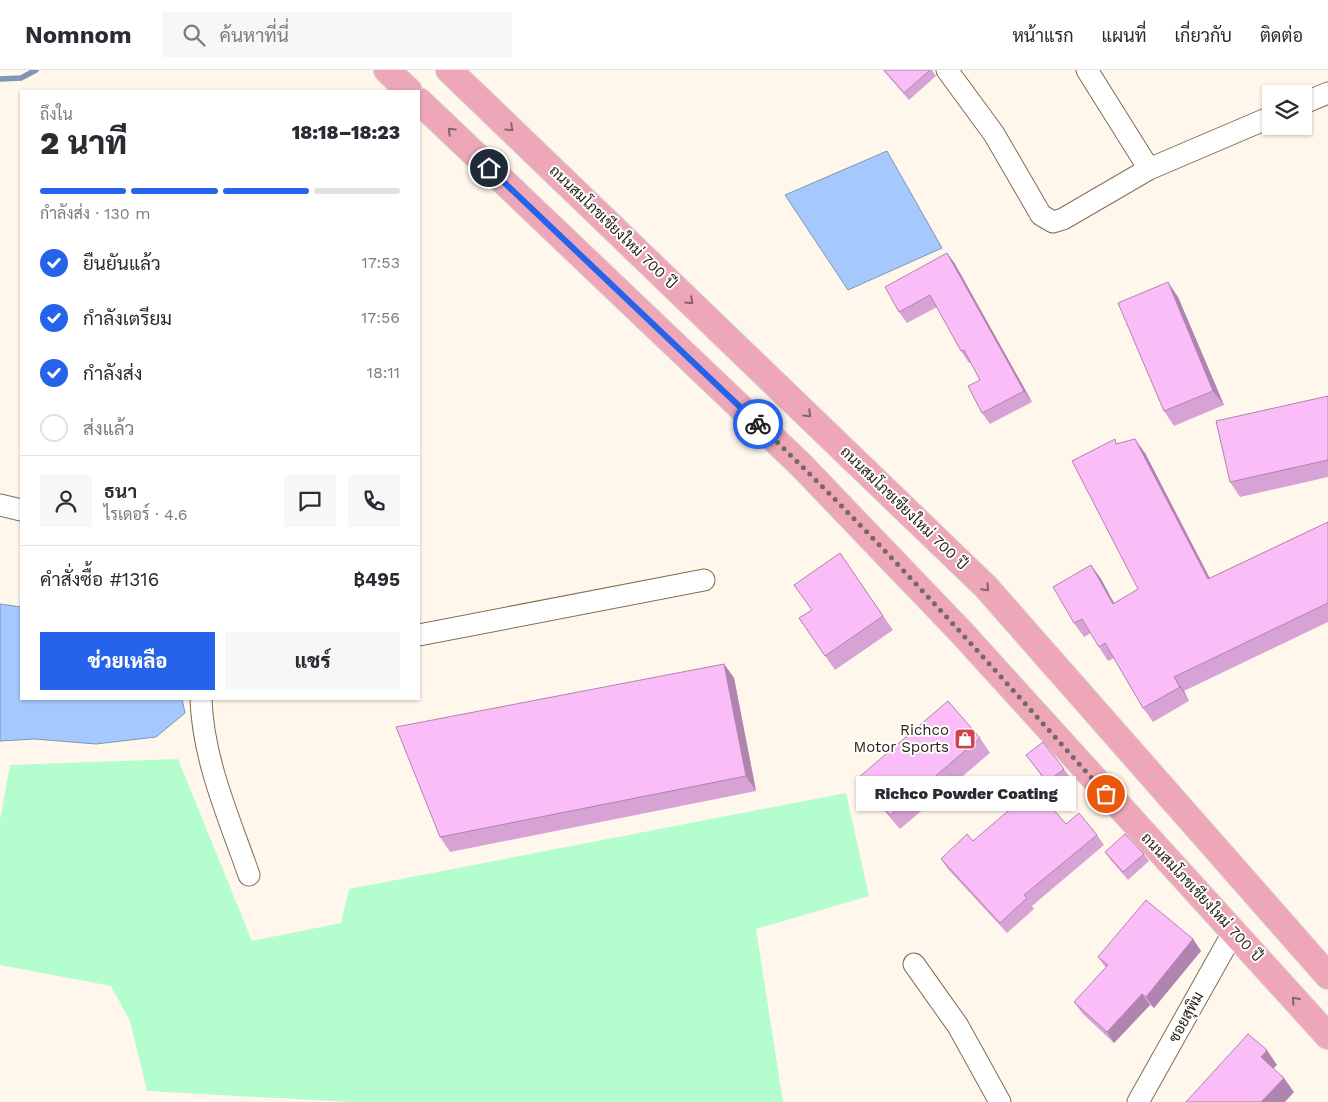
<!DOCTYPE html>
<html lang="th">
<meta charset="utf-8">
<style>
:root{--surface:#fff;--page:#f7f7f7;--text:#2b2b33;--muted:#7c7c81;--line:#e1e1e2;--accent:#2563eb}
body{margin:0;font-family:"Work Sans",Sarabun,sans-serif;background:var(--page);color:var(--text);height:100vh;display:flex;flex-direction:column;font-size:19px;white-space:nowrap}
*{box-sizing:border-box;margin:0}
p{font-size:16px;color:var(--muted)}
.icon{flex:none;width:28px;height:28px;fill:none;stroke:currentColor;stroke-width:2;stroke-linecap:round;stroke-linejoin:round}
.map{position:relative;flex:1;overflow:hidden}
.panel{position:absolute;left:20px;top:20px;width:400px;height:610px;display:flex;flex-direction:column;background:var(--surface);border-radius:0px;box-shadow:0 1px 4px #0004}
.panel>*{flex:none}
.buttons{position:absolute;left:1262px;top:15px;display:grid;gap:10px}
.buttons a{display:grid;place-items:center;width:50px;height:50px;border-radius:0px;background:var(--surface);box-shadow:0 1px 4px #0004;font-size:25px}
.pin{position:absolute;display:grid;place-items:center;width:42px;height:42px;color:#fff;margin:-21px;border:2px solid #fff;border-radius:50%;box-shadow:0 1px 5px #0007}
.courier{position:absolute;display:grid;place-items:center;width:50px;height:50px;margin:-25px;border:4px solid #2563eb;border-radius:50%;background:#fff;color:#222;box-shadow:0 1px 6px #0007}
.bubble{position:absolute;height:35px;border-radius:0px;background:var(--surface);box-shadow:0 1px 4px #0004;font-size:16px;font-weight:800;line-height:35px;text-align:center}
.overview em{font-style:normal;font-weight:800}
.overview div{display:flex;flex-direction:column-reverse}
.overview{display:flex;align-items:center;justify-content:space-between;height:85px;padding:0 20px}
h1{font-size:32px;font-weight:800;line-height:38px}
.bar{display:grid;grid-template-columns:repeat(4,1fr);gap:8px 5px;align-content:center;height:60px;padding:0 20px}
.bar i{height:6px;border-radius:4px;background:var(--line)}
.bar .on{background:var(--accent)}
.bar p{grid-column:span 4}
.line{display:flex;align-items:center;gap:12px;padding:0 20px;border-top:1px solid var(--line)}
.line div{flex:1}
.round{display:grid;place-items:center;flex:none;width:52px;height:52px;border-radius:0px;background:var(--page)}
ol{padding:0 20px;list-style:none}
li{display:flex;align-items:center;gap:15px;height:55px}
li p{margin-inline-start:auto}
li .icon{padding:5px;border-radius:50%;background:var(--accent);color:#fff;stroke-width:4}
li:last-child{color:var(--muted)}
li i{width:28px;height:28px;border:2px solid var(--line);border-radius:50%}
.button{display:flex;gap:10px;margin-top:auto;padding:10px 20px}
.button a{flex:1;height:58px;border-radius:0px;background:var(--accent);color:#fff;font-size:20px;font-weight:800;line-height:58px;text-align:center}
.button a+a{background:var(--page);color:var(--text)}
header{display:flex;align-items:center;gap:30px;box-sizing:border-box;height:70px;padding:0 25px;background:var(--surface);border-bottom:1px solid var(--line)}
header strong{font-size:24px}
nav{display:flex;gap:28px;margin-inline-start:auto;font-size:18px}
.search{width:350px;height:45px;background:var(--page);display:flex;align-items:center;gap:12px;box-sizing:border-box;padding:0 18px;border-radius:0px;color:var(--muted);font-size:19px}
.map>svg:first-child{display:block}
</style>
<header>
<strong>Nomnom</strong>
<div class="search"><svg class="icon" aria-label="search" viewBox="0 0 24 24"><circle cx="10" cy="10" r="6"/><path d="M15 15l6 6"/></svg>ค้นหาที่นี่</div>
<nav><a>หน้าแรก</a><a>แผนที่</a><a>เกี่ยวกับ</a><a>ติดต่อ</a></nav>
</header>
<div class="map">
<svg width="1328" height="1032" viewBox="0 0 1328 1032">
<rect width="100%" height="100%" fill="#fff7eb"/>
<path fill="#b3fdcf" d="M178,689L252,871L341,853L349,819L846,723L869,826L756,859L783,1032H351L147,1021L130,951L111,916L0,895V750L10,695Z"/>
<path fill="#a5c9fc" stroke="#7f96b6" d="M887,81L942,178L848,220L785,125Z
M0,534L21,537V629H182L185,643L156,667L96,674L35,669L0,671Z"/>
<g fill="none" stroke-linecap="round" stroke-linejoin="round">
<path stroke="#7f96b6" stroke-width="5.5" d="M0,9L21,8L36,0"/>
<g stroke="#806f53" stroke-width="23">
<path id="minor" d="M947,0L994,64L1041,145L1053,152L1063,149L1149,99L1271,47
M1087,0L1149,99
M1304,33L1328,23
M0,435L21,440
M419,565L704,510
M201,629C203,690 229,748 249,805
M914,894L958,956L1000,1032
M1138,1032L1234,861"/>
</g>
<g stroke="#d8d7d5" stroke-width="28">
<path id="major" d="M387,0L409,21
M449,0L986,517L1328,906
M419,31L801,395L962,563L1328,966"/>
</g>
<use href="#minor" stroke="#fff" stroke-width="21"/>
<use href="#major" stroke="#eea7b8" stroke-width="26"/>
</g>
<path fill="#d7a3d5" d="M883,0H932L936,6L909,30Z
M947,183L955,194L1032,332L990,354L982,343L980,310L971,292L969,293L961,281L937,237L907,253L899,242Z
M1178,227L1224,335L1174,356L1164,341Z
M1328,326V407L1240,427L1230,412Z
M1118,373L1145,383L1210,508L1328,452V552L1184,621L1189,631L1153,652L1143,638L1114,588L1108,591L1099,577L1091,563L1084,567L1074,553L1091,495L1101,509L1114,533L1138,519Z
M840,483L893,560L835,600L799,548L812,540Z
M724,594L734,608L756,721L450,782L440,767Z
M980,668L990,683L900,759L868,722L858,708Z
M1026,685L1064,699L1069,706L1052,720Z
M1066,754L1097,765L1104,775L1032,836L1034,839L1007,863L948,799L941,789L973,771Z
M1105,782L1144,784L1149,791L1128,810L1110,789Z
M1193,869L1201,881L1154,938L1150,935L1114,973L1082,943L1074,932L1106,898L1098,887Z"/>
<path fill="#af84ae" d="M947,183L955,194L1032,332L1024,321Z
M1168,212L1178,227L1224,335L1213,321Z
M1135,369L1145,383L1217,523L1208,509Z
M1091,495L1101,509L1122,548L1113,534Z
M724,594L734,608L756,721L746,706Z
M1174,607L1184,621L1189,631L1180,617Z
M1193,869L1201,881L1154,938L1146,927Z
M1142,924L1150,935L1114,973L1107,962Z
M1267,980L1277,995L1271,1001L1261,987Z
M1284,1008L1294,1022L1285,1032H1261Z"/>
<path fill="#fabdf8" stroke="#af84ae" d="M884,0H930L904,23Z
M947,183L1024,321L982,343L968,316L980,310L964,280L961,281L930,225L899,242L885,217Z
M1168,212L1213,321L1164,341L1118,233Z
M1328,326V390L1230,412L1216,351Z
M1115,369L1116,374L1135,369L1208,509L1328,452V533L1174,607L1180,617L1143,638L1105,573L1099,577L1082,549L1074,553L1053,517L1091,495L1113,534L1138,519L1072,391Z
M840,483L883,546L825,586L799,548L812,540L794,515Z
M724,594L746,706L440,767L396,657Z
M948,631L980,668L890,745L858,708Z
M1043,672L1064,699L1047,712L1026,685Z
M1035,718L1066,754L1079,743L1097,765L1024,825L1027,828L1000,853L941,789L967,764L973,771Z
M1125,764L1144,784L1123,802L1105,782Z
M1146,830L1193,869L1146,927L1142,924L1107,962L1074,932L1108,895L1098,887Z
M1248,964L1267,980L1261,987L1284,1008L1261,1032H1186Z"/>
<defs><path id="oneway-chevron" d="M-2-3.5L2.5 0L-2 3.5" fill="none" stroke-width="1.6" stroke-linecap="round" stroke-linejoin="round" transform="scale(1.25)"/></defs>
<g stroke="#8a6366">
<use href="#oneway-chevron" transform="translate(510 58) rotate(44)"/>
<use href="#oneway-chevron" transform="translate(451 61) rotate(-136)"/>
<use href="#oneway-chevron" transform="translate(690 231) rotate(44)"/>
<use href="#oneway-chevron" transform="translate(808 344) rotate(44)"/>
<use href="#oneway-chevron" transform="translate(986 518) rotate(47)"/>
<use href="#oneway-chevron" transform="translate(1295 930) rotate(-132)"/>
</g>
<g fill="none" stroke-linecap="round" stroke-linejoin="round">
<path stroke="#736b5f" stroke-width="5" stroke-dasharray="0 9" d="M758,354C881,470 993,598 1106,724"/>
<path stroke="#2563eb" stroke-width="6" d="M489,98L758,354"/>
</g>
<defs>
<g id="shop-square" transform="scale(1.125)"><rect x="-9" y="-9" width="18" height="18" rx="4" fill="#d14153" stroke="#fff"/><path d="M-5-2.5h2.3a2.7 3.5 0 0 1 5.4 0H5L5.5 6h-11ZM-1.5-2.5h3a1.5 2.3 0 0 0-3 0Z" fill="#fff"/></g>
</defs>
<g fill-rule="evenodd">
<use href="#shop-square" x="965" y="669"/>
</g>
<g text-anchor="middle" stroke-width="4" stroke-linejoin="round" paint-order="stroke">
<g font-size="15" fill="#271f14" stroke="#fff">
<text transform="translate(613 157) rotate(44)" y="5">ถนนสมโภชเชียงใหม่ 700 ปี</text>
<text transform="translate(904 438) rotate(44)" y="5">ถนนสมโภชเชียงใหม่ 700 ปี</text>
<text transform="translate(1202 827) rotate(47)" y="5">ถนนสมโภชเชียงใหม่ 700 ปี</text>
<text transform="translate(1186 947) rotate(-61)" y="5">ซอยสุพิม</text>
</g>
<g font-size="15" fill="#271f14" stroke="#fff" text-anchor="end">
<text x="949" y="665">Richco<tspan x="949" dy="17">Motor Sports</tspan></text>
</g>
</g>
</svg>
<div class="buttons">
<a><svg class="icon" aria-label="layers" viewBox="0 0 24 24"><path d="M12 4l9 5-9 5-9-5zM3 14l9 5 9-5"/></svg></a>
</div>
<div class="pin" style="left:1106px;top:724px;background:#ea580c"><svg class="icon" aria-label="bag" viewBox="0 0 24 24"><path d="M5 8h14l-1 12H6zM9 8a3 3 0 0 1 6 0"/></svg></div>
<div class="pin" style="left:489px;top:98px;background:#1f2937"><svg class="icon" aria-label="home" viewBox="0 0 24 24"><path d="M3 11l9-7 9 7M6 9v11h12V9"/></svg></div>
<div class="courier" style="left:758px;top:354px"><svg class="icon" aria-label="bike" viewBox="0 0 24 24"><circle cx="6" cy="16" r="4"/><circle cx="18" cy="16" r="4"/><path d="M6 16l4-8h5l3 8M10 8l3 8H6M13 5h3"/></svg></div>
<div class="bubble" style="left:856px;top:706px;width:220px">Richco Powder Coating</div>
<section class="panel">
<div class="overview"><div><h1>2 นาที</h1><p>ถึงใน</p></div><em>18:18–18:23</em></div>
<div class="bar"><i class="on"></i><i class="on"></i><i class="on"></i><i></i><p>กำลังส่ง · 130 m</p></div>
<ol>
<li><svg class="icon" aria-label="check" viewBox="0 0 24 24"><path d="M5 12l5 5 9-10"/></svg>ยืนยันแล้ว<p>17:53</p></li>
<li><svg class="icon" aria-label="check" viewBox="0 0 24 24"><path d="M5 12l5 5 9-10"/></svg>กำลังเตรียม<p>17:56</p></li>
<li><svg class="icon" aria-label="check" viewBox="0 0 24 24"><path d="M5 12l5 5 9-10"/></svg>กำลังส่ง<p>18:11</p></li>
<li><i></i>ส่งแล้ว</li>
</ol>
<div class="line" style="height:90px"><a class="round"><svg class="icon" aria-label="person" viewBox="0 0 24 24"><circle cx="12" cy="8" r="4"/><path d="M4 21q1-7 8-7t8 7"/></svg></a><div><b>ธนา</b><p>ไรเดอร์ · 4.6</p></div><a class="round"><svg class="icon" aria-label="chat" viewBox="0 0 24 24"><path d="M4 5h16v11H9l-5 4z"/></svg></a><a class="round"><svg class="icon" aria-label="phone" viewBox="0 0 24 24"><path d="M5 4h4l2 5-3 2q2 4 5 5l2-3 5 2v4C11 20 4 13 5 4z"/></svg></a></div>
<div class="line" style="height:65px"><div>คำสั่งซื้อ #1316</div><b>฿495</b></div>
<div class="button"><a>ช่วยเหลือ</a><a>แชร์</a></div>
</section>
</div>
